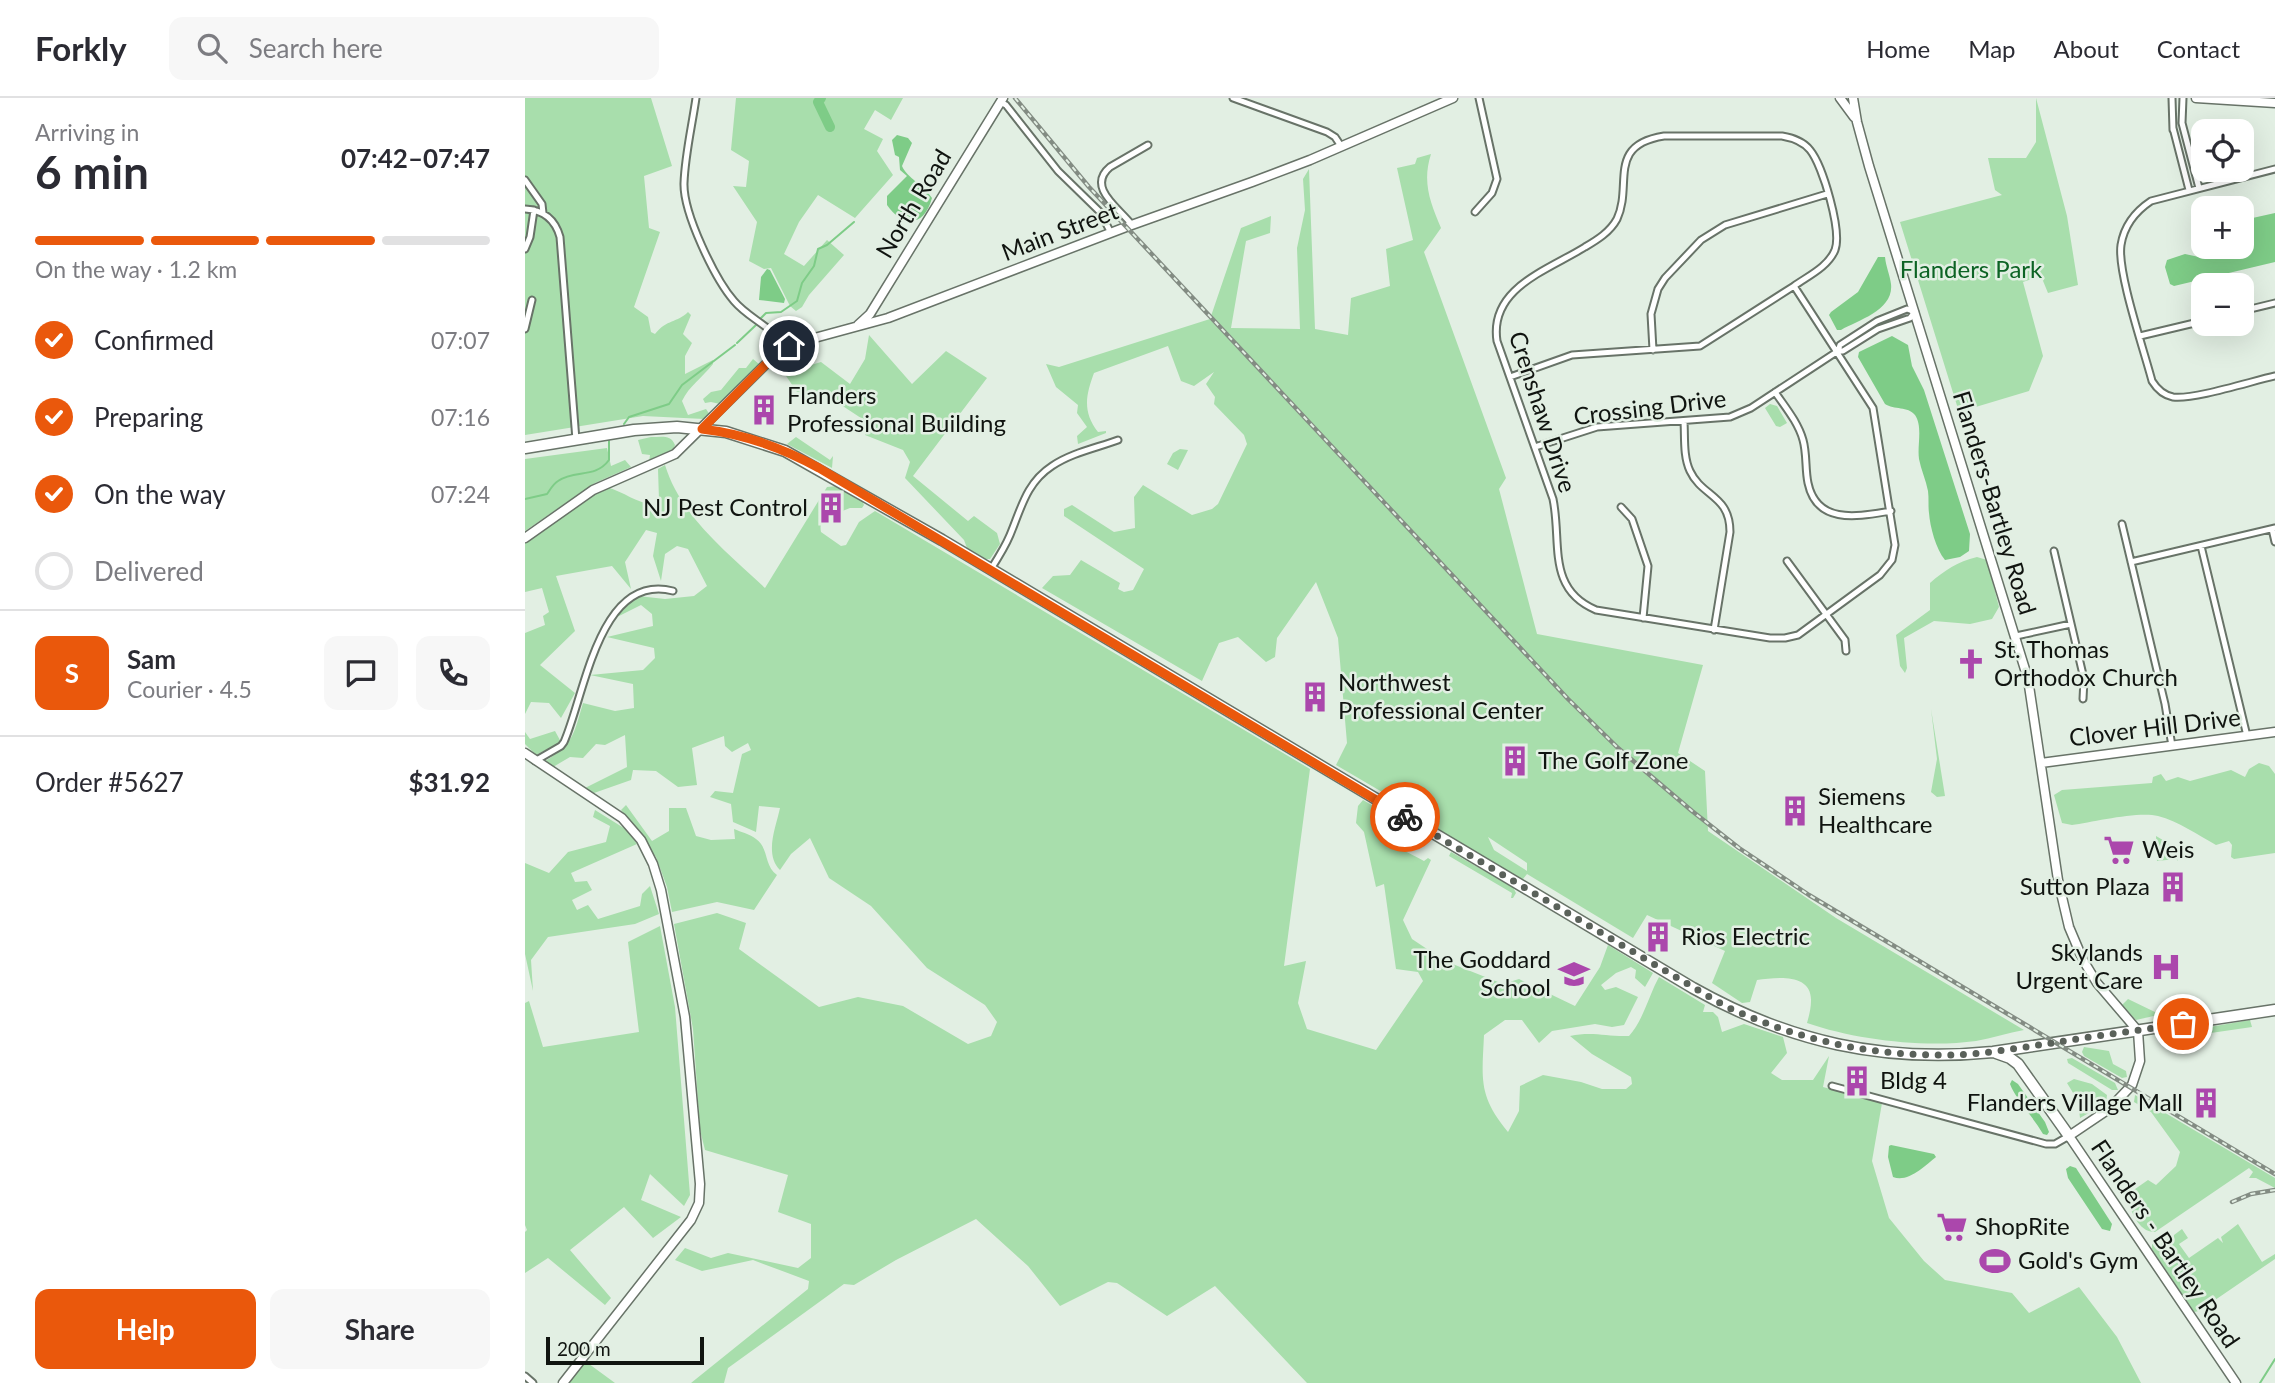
<!DOCTYPE html>
<meta charset="utf-8">
<style>
:root{--surface:#fff;--page:#f7f7f7;--text:#2b2b33;--muted:#7c7c81;--line:#e1e1e2;--accent:#ea580c}
body{margin:0;font-family:Lato,sans-serif;background:var(--page);color:var(--text);height:100vh;display:flex;flex-direction:column;font-size:26px;white-space:nowrap}
*{box-sizing:border-box;margin:0}
p{font-size:23px;color:var(--muted)}
.icon{flex:none;width:38px;height:38px;fill:none;stroke:currentColor;stroke-width:2;stroke-linecap:round;stroke-linejoin:round}
.map{position:relative;flex:1;overflow:hidden}
.details{display:flex;flex-direction:column;background:var(--surface);width:525px}
.details>*{flex:none}
.buttons{position:absolute;left:1666px;top:21px;display:grid;gap:14px}
.buttons a{display:grid;place-items:center;width:63px;height:63px;border-radius:14px;background:var(--surface);box-shadow:0 7px 28px #0002;font-size:35px}
.scale{position:absolute;left:21px;bottom:18px;width:158px;box-sizing:border-box;padding-left:7px;border:4px solid #101410;border-top:0;font-size:19px;line-height:24px;white-space:nowrap;color:#101410;-webkit-text-stroke:5px #e2efe3;paint-order:stroke}
.pin{position:absolute;display:grid;place-items:center;width:60px;height:60px;color:#fff;margin:-30px;border:4px solid #fff;border-radius:50%;box-shadow:0 2px 7px #0007}
.courier{position:absolute;display:grid;place-items:center;width:70px;height:70px;margin:-35px;border:5px solid #ea580c;border-radius:50%;background:#fff;color:#222;box-shadow:0 2px 9px #0007}
.head em{font-style:normal;font-weight:700}
.head div{display:flex;flex-direction:column-reverse}
.head{display:flex;align-items:center;justify-content:space-between;height:119px;padding:0 35px}
h1{font-size:46px;font-weight:700;line-height:52px}
.bar{display:grid;grid-template-columns:repeat(4,1fr);gap:10px 7px;align-content:center;height:84px;padding:0 35px}
.bar i{height:9px;border-radius:5px;background:var(--line)}
.bar .current{background:var(--accent)}
.bar p{grid-column:span 4}
.line{display:flex;align-items:center;gap:18px;padding:0 35px;border-top:2px solid var(--line)}
.line div{flex:1}
.round{display:grid;place-items:center;flex:none;width:74px;height:74px;border-radius:14px;background:var(--page)}
ol{padding:0 35px;list-style:none}
li{display:flex;align-items:center;gap:21px;height:77px}
li p{margin-inline-start:auto}
li .icon{padding:7px;border-radius:50%;background:var(--accent);color:#fff;stroke-width:4}
li:last-child{color:var(--muted)}
li i{width:38px;height:38px;border:4px solid var(--line);border-radius:50%}
.primary-button{display:flex;gap:14px;margin-top:auto;padding:14px 35px}
.primary-button a{flex:1;height:80px;border-radius:14px;background:var(--accent);color:#fff;font-size:28px;font-weight:700;line-height:80px;text-align:center}
.primary-button a+a{background:var(--page);color:var(--text)}
header{display:flex;align-items:center;gap:42px;box-sizing:border-box;height:98px;padding:0 35px;background:var(--surface);border-bottom:2px solid var(--line)}
header strong{font-size:33px}
nav{display:flex;gap:38px;margin-inline-start:auto;font-size:24px}
.search{width:490px;height:63px;background:var(--page);display:flex;align-items:center;gap:18px;box-sizing:border-box;padding:0 24px;border-radius:14px;color:var(--muted);font-size:26px}
main{display:flex;flex:1;min-height:0}
.map>svg:first-child{display:block}
</style>
<header>
<strong>Forkly</strong>
<div class="search"><svg class="icon" aria-label="search" viewBox="0 0 24 24"><circle cx="10" cy="10" r="6"/><path d="M15 15l6 6"/></svg>Search here</div>
<nav><a>Home</a><a>Map</a><a>About</a><a>Contact</a></nav>
</header>
<main>
<section class="details">
<div class="head"><div><h1>6 min</h1><p>Arriving in</p></div><em>07:42–07:47</em></div>
<div class="bar"><i class="current"></i><i class="current"></i><i class="current"></i><i></i><p>On the way · 1.2 km</p></div>
<ol>
<li><svg class="icon" aria-label="check" viewBox="0 0 24 24"><path d="M5 12l5 5 9-10"/></svg>Confirmed<p>07:07</p></li>
<li><svg class="icon" aria-label="check" viewBox="0 0 24 24"><path d="M5 12l5 5 9-10"/></svg>Preparing<p>07:16</p></li>
<li><svg class="icon" aria-label="check" viewBox="0 0 24 24"><path d="M5 12l5 5 9-10"/></svg>On the way<p>07:24</p></li>
<li><i></i>Delivered</li>
</ol>
<div class="line" style="height:126px"><b class="round" style="background:var(--accent);color:#fff">S</b><div><b>Sam</b><p>Courier · 4.5</p></div><a class="round"><svg class="icon" aria-label="chat" viewBox="0 0 24 24"><path d="M4 5h16v11H9l-5 4z"/></svg></a><a class="round"><svg class="icon" aria-label="phone" viewBox="0 0 24 24"><path d="M5 4h4l2 5-3 2q2 4 5 5l2-3 5 2v4C11 20 4 13 5 4z"/></svg></a></div>
<div class="line" style="height:91px"><div>Order #5627</div><b>$31.92</b></div>
<div class="primary-button"><a>Help</a><a>Share</a></div>
</section>
<div class="map">
<svg width="1750" height="1285" viewBox="0 0 1750 1285">
<rect width="100%" height="100%" fill="#e2efe3"/>
<path fill="#a8deac" fill-rule="evenodd" d="M0,0H126L147,68L119,78L124,130L135,134L109,209L123,219L126,234L130,236C142,221 152,225 163,214L166,217L158,236L167,245L160,258V276L188,262V266C177,280 164,288 157,303L163,317L181,311L185,317L179,321L118,318L0,337Z
M211,0H378L366,22L350,12L339,31L358,41L352,53L368,77L330,120L293,97L274,124L259,156L279,168L302,142L319,157L284,197L277,209L271,213L265,208L246,170L239,171L224,163L232,124L208,88L221,89L224,63L206,52Z
M1511,0L1542,118L1553,187L1523,195L1516,178L1498,184L1518,258L1504,293L1434,314L1375,124L1477,97L1470,92L1463,60H1501L1511,44Z
M906,56C897,84 905,104 916,130L899,154L981,380L974,391L1012,536L1178,567L1153,655L1180,673L1183,733L1311,820L1499,932C1483,935 1467,940 1451,943C1400,950 1331,942 1282,925C1284,918 1286,910 1286,903C1287,875 1252,879 1232,882L1225,904L1217,905L1187,885L1200,853L1122,817L1108,840L1002,776L998,781L993,780L892,719L893,715L811,667L822,645L813,540L791,484L752,540L750,559L741,564L713,539L694,545L677,583L517,490L528,478L545,477L556,462L595,485L593,491L599,494L608,492L619,471L539,418V411L547,407L589,434L610,430L609,399L618,387L667,417L687,411L693,406L722,346L719,337L689,306L690,299L681,286L689,274L669,288L656,283L643,248L569,275C561,297 557,313 573,334L581,333V335L553,346L552,338L562,329L552,315L553,307L531,289L521,266L534,269L685,221L716,130L746,118L745,135L721,143L706,230L775,231L772,150L780,112L778,81L784,71L790,231L823,237L826,200L865,188L861,151L888,142L872,70L890,66L892,60ZM963,739L1002,765V773L969,752Z
M344,237L387,286L421,253L462,280L388,378L443,423L449,418L472,435L475,446L465,461H460L442,450L439,442L380,380L385,364L378,352L340,337L342,324L298,295L272,294L259,275L296,264L325,286L340,261Z
M228,261L234,266L195,306L186,304L180,305L178,301L186,294L196,292L214,270H221Z
M1245,306L1252,308L1262,325L1255,329L1251,328L1240,310Z
M126,339C136,339 146,336 150,347L147,354L124,364L125,357L117,356L113,342Z
M271,339L305,362L308,358L307,370L262,346Z
M82,350L86,368L100,362L106,369L70,385L0,433V361Z
M655,351L663,352L653,372L642,366L648,355Z
M140,367C156,419 202,454 240,490L302,389L313,388L337,402L339,407L337,410H325L315,414L310,406L305,405L301,410L298,409C299,418 294,425 296,434L316,448L321,447L334,424L350,413L785,671L759,868L781,863L773,905L782,931L851,952L898,883L893,874L871,871L859,786L851,789L839,734L831,725L833,708L838,702L866,718C861,751 873,748 899,763L903,760L906,762L878,822L887,841L920,863L978,886L994,881L1050,908L1075,869L1083,847L1128,875L1120,889L1110,880L1111,872L1106,869L1091,875L1076,887L1080,892L1091,889L1113,899L1099,927L1087,929L1070,926L1027,933L1014,945L997,922H980L959,937C957,981 953,998 983,1034L994,1013L995,988L1018,977L1056,984L1077,991H1101L1107,986L1106,979L1067,956L1045,938C1068,933 1082,939 1104,938C1118,923 1124,897 1134,879L1180,907L1178,914H1188L1193,919L1197,934L1219,926L1258,939L1262,955L1246,975L1257,982H1288L1304,958L1298,989L1357,1005L1347,1063L1364,1120L1399,1163L1420,1182L1487,1195L1504,1215L1554,1189L1592,1239L1616,1285H782L690,1188L642,1218L592,1185L583,1184L535,1208L503,1168L451,1121L371,1162L329,1187L319,1186L203,1270L199,1285H166L283,1191L284,1183L228,1162L177,1173L150,1162L160,1150L186,1160L203,1155L273,1170L286,1160V1126L253,1114L263,1077L180,1052L175,1032L168,931L149,826L192,815L221,825L214,851L294,909L333,899L378,908L443,946L466,938L472,924L460,907L402,870L346,808L304,780L285,740L266,756L255,772C239,756 251,729 255,710L234,708L231,734L208,724L206,706L185,699L190,693L208,695L217,656L226,652L223,645L207,654L200,648L199,638L167,650L172,687L153,689L131,673L108,672L106,682L69,695L60,690L102,669L100,637L80,647L71,646L58,660L45,659L28,669L20,663C49,646 49,635 58,605L90,613L109,610L108,586L65,577L118,572L130,560L129,550L82,539L128,528L127,516L116,507L92,519L102,505L113,498L140,501L169,498L182,488L163,451L152,448L140,456L136,483L128,458L132,435L121,432L100,464L106,491L87,468L31,478L50,533L15,567L50,595L36,620L24,605L6,604L0,616V535L20,527L18,518L24,514L17,490L0,494V445L65,397L82,389C99,394 111,405 130,407L134,402L133,371Z
M1452,459L1462,462L1474,509L1467,521L1445,526L1409,523L1379,540L1382,570L1380,575L1375,568L1371,537L1405,512V485C1420,472 1432,464 1452,459Z
M1406,611L1420,698L1412,699L1406,694L1412,661Z
M30,633L36,644L11,657L0,646V634L5,641Z
M1734,665L1744,668L1750,676V755L1709,761L1706,759L1707,747L1704,743L1691,747C1673,737 1653,723 1633,718C1613,713 1568,724 1547,727L1537,725L1529,697L1537,692L1627,685L1628,679L1636,676L1641,683L1653,679L1665,683L1706,672L1720,679L1724,671Z
M101,707L127,743L144,733V710H161L171,738L186,742L210,741L209,731C216,734 225,736 231,741C244,750 239,768 252,777L229,812L192,804L147,814L142,789L131,759L96,712Z
M70,712L102,732L112,746L46,775L50,784L62,783L67,792L47,802L52,812L63,807L73,821L115,808L117,796L125,788L134,816L110,826L23,839L6,862L8,893L0,856V765L24,775L43,754L81,744L85,728L68,719Z
M1631,738L1643,745C1645,753 1651,757 1653,763L1651,761L1632,763Z
M926,754L988,789L991,795L988,800H986L987,795L924,758Z
M135,828L150,909L165,1097L159,1108L125,1076L116,1102L156,1119L128,1140L99,1109L45,1152L86,1200L80,1207L23,1160L0,1175V1134L2,1132L0,1127V905L4,903L18,949L114,934L103,844Z
M1603,901L1632,915L1633,917L1611,922L1597,907Z
M1725,922L1727,929L1672,937L1673,931Z
M1559,949L1584,953L1588,966L1601,973L1602,979L1597,980L1559,958L1557,954Z
M1547,960L1590,985L1593,992H1587L1543,965L1542,961Z
M1549,981L1567,986L1582,997L1581,1005L1555,1020L1553,1003L1542,985Z
M1610,997L1750,1080V1090L1731,1080H1724L1728,1074L1724,1070L1630,1134C1612,1134 1607,1112 1600,1098L1623,1082L1631,1087L1651,1068L1655,1054L1626,1014L1609,1004Z
M1713,1126L1737,1164L1750,1156V1161L1674,1213L1669,1214L1627,1151V1146L1630,1144L1633,1148L1644,1140L1648,1141L1649,1137L1657,1131L1663,1140L1654,1146L1664,1160L1693,1140L1698,1145L1696,1139Z
M60,1263L90,1285H43Z"/>
<path fill="#7ecc87" d="M372,37L383,40L387,45L377,68C382,80 399,87 407,100C399,129 378,130 362,107V98L382,78L375,72L374,59L370,57L367,42Z
M1750,115V164L1649,188L1645,186L1640,169L1642,162L1660,156L1674,159L1721,149L1726,143L1723,121Z
M1353,159H1360C1361,169 1365,177 1366,186C1369,212 1334,222 1316,232H1312L1304,217L1306,214L1333,194Z
M242,171L245,172L260,201L259,205L234,202L236,179Z
M1367,238L1383,247L1387,268L1399,292L1445,436L1444,453L1435,459L1420,462C1411,451 1405,429 1404,415C1403,408 1404,400 1403,393C1401,382 1396,372 1394,361C1392,347 1398,329 1390,317C1383,308 1369,312 1360,306L1333,259L1334,254Z
M1487,982L1493,986L1520,1024L1524,1034L1522,1037L1518,1036C1509,1020 1490,1000 1485,986Z
M1366,1047L1409,1056L1411,1059C1400,1068 1383,1085 1368,1079L1363,1059L1364,1048Z
M1545,1068L1551,1070L1587,1126L1585,1133L1577,1131L1543,1080L1541,1071Z"/>
<g fill="none" stroke-linecap="round" stroke-linejoin="round">
<path stroke="#7ecc87" stroke-width="2" d="M235,221L241,215L256,214L272,203L277,185L289,168L293,151L302,147L329,124
M212,245L231,227
M99,326L104,319L144,306L157,287L210,247
M0,401L22,396C25,392 28,386 33,383C50,371 70,381 84,362V343
M1735,1285L1750,1261"/>
<path stroke="#7ecc87" stroke-width="10" d="M296,0L293,4L305,29"/>
<g stroke="#687368" stroke-width="9">
<path id="street" d="M171,0C167,28 160,57 159,85C158,115 190,181 209,203C224,221 249,229 260,250
M708,0L802,34L810,39L816,48
M1647,0L1648,32
M1658,0L1657,25L1674,90
M475,4L481,7L533,73L575,114L586,135
M1648,30L1664,92
M1139,38H1257C1268,40 1278,43 1285,52C1298,68 1317,133 1310,152C1303,169 1283,178 1269,188L1348,310L1370,447L1367,462L1355,477L1273,537L1260,540H1245L1071,512C1021,491 1037,444 1028,401L972,243C964,190 1023,172 1060,149C1072,142 1085,134 1092,121C1108,87 1081,47 1139,38Z
M1750,71L1626,103C1611,113 1599,128 1596,147C1592,174 1619,252 1627,283C1632,291 1638,297 1648,299C1668,302 1727,283 1750,278
M0,82L17,106L18,115
M0,111C18,112 30,121 35,139L51,342
M950,114L967,95L972,81L954,0
M607,127C594,110 561,89 585,69L623,47
M0,151L5,139L9,112
M1717,213L1750,205
M0,231L7,202
M1615,238L1678,223
M1128,252L1126,216L1133,191L1140,180L1176,142L1200,127L1302,96
M1313,253L1315,247L1352,223L1382,211L1390,214
M985,279L1047,257L1175,248L1269,188
M1250,294C1260,309 1273,324 1278,342C1282,356 1280,371 1283,385C1292,428 1335,418 1366,413
M1159,324C1160,339 1158,358 1165,373C1177,399 1205,397 1205,434L1189,532
M1010,349L1072,329L1205,319L1226,310L1313,253H1318L1353,231L1385,220L1389,215
M1096,409L1107,421L1123,468L1118,520
M1597,426L1640,606L1647,648
M1747,431L1750,444
M1676,448L1722,638
M1529,453L1559,581L1558,601
M1262,463L1320,542L1321,553
M1606,464L1750,430
M466,471C473,460 480,449 485,437C496,411 501,385 527,368C546,355 571,350 593,342
M1491,538L1546,526
M10,663L36,648L39,644C60,597 74,474 148,493
M1307,988L1521,1046H1530L1544,1038
M0,1278L8,1285"/>
</g>
<g stroke="#687368" stroke-width="11">
<path id="secondary" d="M1315,0L1329,19
M1328,0L1332,24L1344,68L1503,581L1533,782L1544,829L1558,862L1572,885L1613,933L1615,963L1607,987L1584,1011L1544,1038L1711,1285
M1671,0L1750,5
M333,227L345,216L478,0
M0,440L68,392L150,356L247,260L271,245L363,220L601,129L727,84L785,62L928,0
M0,655L97,720L116,742L128,766L136,792L160,919L175,1086L174,1105L166,1122L38,1285
M1516,665L1750,634"/>
</g>
<g stroke="#687368" stroke-width="13">
<path id="highway" d="M0,350L109,332L152,329L201,334L260,353L417,442L1168,890C1264,944 1358,965 1468,954L1750,912
M1471,955L1485,960L1493,966L1544,1038"/>
</g>
<use href="#street" stroke="#fff" stroke-width="5"/>
<use href="#secondary" stroke="#fff" stroke-width="8"/>
<use href="#highway" stroke="#fff" stroke-width="10"/>
<g stroke="#838c83" stroke-width="4.5">
<path id="rail" d="M490,0L564,89L1043,601L1093,650L1167,713L1214,750L1284,797L1750,1076
M1707,1104L1726,1096L1750,1092"/>
</g>
<use href="#rail" stroke="#e2efe3" stroke-width="2" stroke-dasharray="5" stroke-linecap="butt"/>
</g>
<g fill="none" stroke-linecap="round" stroke-linejoin="round">
<path stroke="#5a615a" stroke-width="7" stroke-dasharray="0 12.6" d="M880,719L1200,908C1271,941 1343,958 1421,957C1456,957 1492,950 1527,945C1570,938 1614,932 1658,926"/>
<path stroke="#ea580c" stroke-width="9" d="M264,248L247,260L177,331C219,336 256,349 294,370L880,719"/>
</g>
<defs>
<g id="building-bare" transform="scale(2.415)"><path d="M-4-6H4V6H1V3H-1V6H-4ZM-2.5-4.3h1.7v1.8h-1.7ZM.8-4.3h1.7v1.8H.8ZM-2.5-1h1.7V.8h-1.7ZM.8-1h1.7V.8H.8Z" fill="#ab47ac" stroke="#e2efe3" stroke-width="2.5" paint-order="stroke"/></g>
<g id="church-bare" transform="scale(2.415)"><path d="M-1.2-6h2.4v3.5h3.3v2.4h-3.3V6h-2.4V-.1h-3.3v-2.4h3.3Z" fill="#ab47ac" stroke="#e2efe3" stroke-width="2.5" paint-order="stroke"/></g>
<g id="supermarket-bare" transform="scale(2.415)"><path d="M-6-5.5h2.5l.6 2H6L4.5 2H-2.5L-4.4-4H-6ZM-1.5 3.2a1.3 1.3 0 1 0 .1 0ZM3 3.2a1.3 1.3 0 1 0 .1 0Z" fill="#ab47ac" stroke="#e2efe3" stroke-width="2.5" paint-order="stroke"/></g>
<g id="hospital-bare" transform="scale(2.415)"><path d="M-5-5h3v3.5h4V-5h3V5h-3V1.5h-4V5h-3Z" fill="#ab47ac" stroke="#e2efe3" stroke-width="2.5" paint-order="stroke"/></g>
<g id="school-bare" transform="scale(2.415)"><path d="M0-5L7-2L0 1L-7-2ZM-4 1L0 2.5L4 1V4Q0 6-4 4Z" fill="#ab47ac" stroke="#e2efe3" stroke-width="2.5" paint-order="stroke"/></g>
<g id="stadium-bare" transform="scale(2.415)"><path d="M0-5a6.5 5 0 1 0 0 10a6.5 5 0 1 0 0-10ZM-3.5-1.8h7v3.6h-7Z" fill="#ab47ac" stroke="#e2efe3" stroke-width="2.5" paint-order="stroke"/></g>
</defs>
<g fill-rule="evenodd">
<use href="#building-bare" x="239" y="312"/>
<use href="#building-bare" x="306" y="410"/>
<use href="#church-bare" x="1446" y="566"/>
<use href="#building-bare" x="790" y="599"/>
<use href="#building-bare" x="990" y="663"/>
<use href="#building-bare" x="1270" y="713"/>
<use href="#supermarket-bare" x="1594" y="752"/>
<use href="#building-bare" x="1648" y="789"/>
<use href="#building-bare" x="1133" y="839"/>
<use href="#hospital-bare" x="1641" y="869"/>
<use href="#school-bare" x="1049" y="876"/>
<use href="#building-bare" x="1332" y="983"/>
<use href="#building-bare" x="1681" y="1005"/>
<use href="#supermarket-bare" x="1427" y="1129"/>
<use href="#stadium-bare" x="1470" y="1163"/>
</g>
<g text-anchor="middle" stroke-width="5" stroke-linejoin="round" paint-order="stroke">
<g font-size="24" fill="#101410" stroke="#e2efe3">
<text transform="translate(389 106) rotate(-59)" y="8">North Road</text>
<text transform="translate(535 134) rotate(-21)" y="8">Main Street</text>
<text transform="translate(1125 310) rotate(-7)" y="8">Crossing Drive</text>
<text transform="translate(1017 314) rotate(72)" y="8">Crenshaw Drive</text>
<text transform="translate(1469 405) rotate(73)" y="8">Flanders-Bartley Road</text>
<text transform="translate(1630 630) rotate(-7)" y="8">Clover Hill Drive</text>
<text transform="translate(1640 1146) rotate(56)" y="8">Flanders - Bartley Road</text>
</g>
<g font-size="24" fill="#0c6324" stroke="#e2efe3">
<text x="1446" y="180">Flanders Park</text>
</g>
<g font-size="24" fill="#101410" stroke="#e2efe3" text-anchor="start">
<text x="262" y="306">Flanders<tspan x="262" dy="28">Professional Building</tspan></text>
<text x="283" y="418" text-anchor="end">NJ Pest Control</text>
<text x="1469" y="560">St. Thomas<tspan x="1469" dy="28">Orthodox Church</tspan></text>
<text x="813" y="593">Northwest<tspan x="813" dy="28">Professional Center</tspan></text>
<text x="1013" y="671">The Golf Zone</text>
<text x="1293" y="707">Siemens<tspan x="1293" dy="28">Healthcare</tspan></text>
<text x="1617" y="760">Weis</text>
<text x="1625" y="797" text-anchor="end">Sutton Plaza</text>
<text x="1156" y="847">Rios Electric</text>
<text x="1618" y="863" text-anchor="end">Skylands<tspan x="1618" dy="28">Urgent Care</tspan></text>
<text x="1026" y="870" text-anchor="end">The Goddard<tspan x="1026" dy="28">School</tspan></text>
<text x="1355" y="991">Bldg 4</text>
<text x="1658" y="1013" text-anchor="end">Flanders Village Mall</text>
<text x="1450" y="1137">ShopRite</text>
<text x="1493" y="1171">Gold's Gym</text>
</g>
</g>
</svg>
<div class="buttons">
<a><svg class="icon" aria-label="locate" viewBox="0 0 24 24"><circle cx="12" cy="12" r="6"/><path d="M12 2v4M12 18v4M2 12h4M18 12h4"/></svg></a>
<a>+</a>
<a>−</a>
</div>
<div class="scale">200 m</div>
<div class="pin" style="left:1658px;top:926px;background:#ea580c"><svg class="icon" aria-label="bag" viewBox="0 0 24 24"><path d="M5 8h14l-1 12H6zM9 8a3 3 0 0 1 6 0"/></svg></div>
<div class="pin" style="left:264px;top:248px;background:#1f2937"><svg class="icon" aria-label="home" viewBox="0 0 24 24"><path d="M3 11l9-7 9 7M6 9v11h12V9"/></svg></div>
<div class="courier" style="left:880px;top:719px"><svg class="icon" aria-label="bike" viewBox="0 0 24 24"><circle cx="6" cy="16" r="4"/><circle cx="18" cy="16" r="4"/><path d="M6 16l4-8h5l3 8M10 8l3 8H6M13 5h3"/></svg></div>
</div>
</main>
